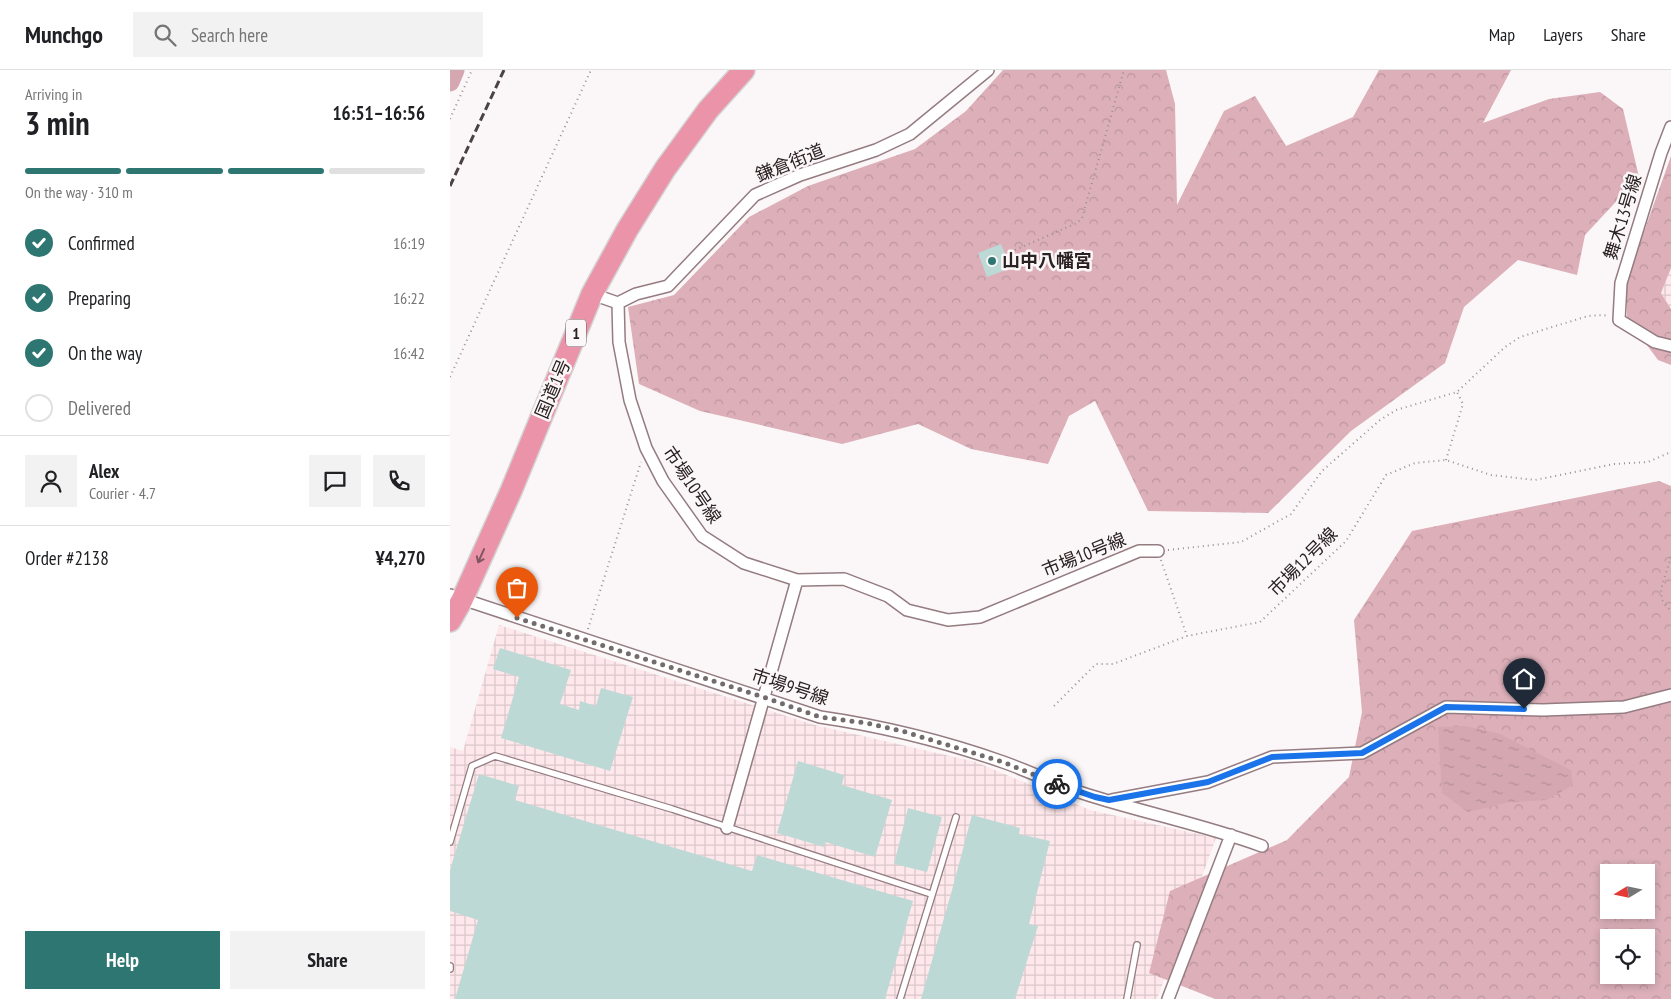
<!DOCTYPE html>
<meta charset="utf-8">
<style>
:root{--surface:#fff;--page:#f2f2f2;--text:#202124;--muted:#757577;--line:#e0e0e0;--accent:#2d7672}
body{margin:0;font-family:"PT Sans Narrow","Noto Sans JP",sans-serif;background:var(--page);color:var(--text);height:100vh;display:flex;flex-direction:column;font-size:19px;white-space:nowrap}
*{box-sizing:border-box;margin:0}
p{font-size:16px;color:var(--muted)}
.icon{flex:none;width:28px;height:28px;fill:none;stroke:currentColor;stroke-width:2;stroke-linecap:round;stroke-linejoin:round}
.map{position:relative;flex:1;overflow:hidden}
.sheet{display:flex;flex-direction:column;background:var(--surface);width:450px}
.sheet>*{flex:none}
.needle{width:32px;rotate:260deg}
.tools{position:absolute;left:1150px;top:794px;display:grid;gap:10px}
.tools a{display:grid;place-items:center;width:55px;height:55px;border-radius:0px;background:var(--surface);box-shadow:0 2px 8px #0003;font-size:25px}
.pin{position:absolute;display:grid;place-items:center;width:42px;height:42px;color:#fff;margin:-51px -21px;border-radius:50% 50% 50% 0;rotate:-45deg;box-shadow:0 0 5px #0007}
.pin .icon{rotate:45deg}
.courier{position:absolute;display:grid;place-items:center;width:50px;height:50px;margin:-25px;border:4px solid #1a73e8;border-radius:50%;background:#fff;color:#222;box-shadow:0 1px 6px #0007}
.head em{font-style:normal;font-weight:700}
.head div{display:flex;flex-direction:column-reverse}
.head{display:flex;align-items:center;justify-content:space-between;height:85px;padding:0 25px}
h1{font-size:32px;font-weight:700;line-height:38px}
.bar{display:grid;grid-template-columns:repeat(4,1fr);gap:8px 5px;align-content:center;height:60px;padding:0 25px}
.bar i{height:6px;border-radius:4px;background:var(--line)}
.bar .current{background:var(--accent)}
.bar p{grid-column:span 4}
.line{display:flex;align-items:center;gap:12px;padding:0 25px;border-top:1px solid var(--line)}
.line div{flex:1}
.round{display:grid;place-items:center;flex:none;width:52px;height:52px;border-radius:0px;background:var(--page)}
ol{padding:0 25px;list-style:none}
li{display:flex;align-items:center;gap:15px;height:55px}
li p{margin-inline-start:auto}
li .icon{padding:5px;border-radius:50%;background:var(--accent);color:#fff;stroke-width:4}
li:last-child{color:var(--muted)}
li i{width:28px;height:28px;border:2px solid var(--line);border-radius:50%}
.button{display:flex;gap:10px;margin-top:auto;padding:10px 25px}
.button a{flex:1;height:58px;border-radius:0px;background:var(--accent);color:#fff;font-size:20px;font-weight:700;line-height:58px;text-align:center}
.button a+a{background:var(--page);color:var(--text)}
header{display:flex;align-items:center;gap:30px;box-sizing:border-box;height:70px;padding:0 25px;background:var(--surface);border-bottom:1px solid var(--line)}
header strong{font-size:24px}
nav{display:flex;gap:28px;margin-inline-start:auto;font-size:18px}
.search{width:350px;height:45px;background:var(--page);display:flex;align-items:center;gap:12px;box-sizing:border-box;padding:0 18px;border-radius:0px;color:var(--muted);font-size:19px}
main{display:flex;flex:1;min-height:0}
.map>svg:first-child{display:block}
</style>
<header>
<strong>Munchgo</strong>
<div class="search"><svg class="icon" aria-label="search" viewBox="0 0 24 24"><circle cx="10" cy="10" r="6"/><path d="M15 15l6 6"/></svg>Search here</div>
<nav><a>Map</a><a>Layers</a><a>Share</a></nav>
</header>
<main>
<section class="sheet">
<div class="head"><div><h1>3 min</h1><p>Arriving in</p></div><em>16:51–16:56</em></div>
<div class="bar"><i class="current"></i><i class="current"></i><i class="current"></i><i></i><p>On the way · 310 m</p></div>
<ol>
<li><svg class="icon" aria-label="check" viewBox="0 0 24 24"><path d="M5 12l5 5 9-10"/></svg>Confirmed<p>16:19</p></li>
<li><svg class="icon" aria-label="check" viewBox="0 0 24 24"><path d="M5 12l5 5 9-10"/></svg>Preparing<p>16:22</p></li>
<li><svg class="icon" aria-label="check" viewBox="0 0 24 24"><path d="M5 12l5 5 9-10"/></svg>On the way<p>16:42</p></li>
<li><i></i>Delivered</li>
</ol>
<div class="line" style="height:90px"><a class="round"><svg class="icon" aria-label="person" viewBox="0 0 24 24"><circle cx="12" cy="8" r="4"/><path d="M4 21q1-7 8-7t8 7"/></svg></a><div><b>Alex</b><p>Courier · 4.7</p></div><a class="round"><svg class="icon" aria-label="chat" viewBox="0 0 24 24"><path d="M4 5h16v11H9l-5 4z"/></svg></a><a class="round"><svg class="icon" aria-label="phone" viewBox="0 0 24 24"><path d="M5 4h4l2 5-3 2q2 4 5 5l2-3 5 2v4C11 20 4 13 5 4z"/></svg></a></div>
<div class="line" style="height:65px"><div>Order #2138</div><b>¥4,270</b></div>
<div class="button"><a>Help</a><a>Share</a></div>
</section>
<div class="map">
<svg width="1221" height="929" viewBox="0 0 1221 929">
<defs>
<pattern id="industrial-grid" width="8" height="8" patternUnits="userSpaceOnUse" patternTransform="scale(1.25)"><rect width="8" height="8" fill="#fee8ec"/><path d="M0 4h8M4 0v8" fill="none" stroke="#dac7ca"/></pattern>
<pattern id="forest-crowns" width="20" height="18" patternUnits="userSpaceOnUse" patternTransform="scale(1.25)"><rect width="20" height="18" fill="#dcafb9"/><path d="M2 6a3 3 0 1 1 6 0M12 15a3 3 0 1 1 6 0" fill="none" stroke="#bd969f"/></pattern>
<pattern id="water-ripples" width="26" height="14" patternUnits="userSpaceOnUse" patternTransform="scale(1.25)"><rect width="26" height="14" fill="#d4a7b1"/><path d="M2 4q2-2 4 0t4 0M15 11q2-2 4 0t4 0" fill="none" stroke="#b68f98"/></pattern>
</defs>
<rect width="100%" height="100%" fill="#fbf6f7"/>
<path fill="url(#industrial-grid)" d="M1221,198V239L1211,223Z
M49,555L365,655L526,692L640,740L766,768L707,929H0V677L13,681Z"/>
<path fill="url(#forest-crowns)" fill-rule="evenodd" d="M553,0H716L725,34L727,135L774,41L805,26L836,76L903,47L929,0H1061L1033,53L1099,29L1150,22L1173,39L1189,107L1135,165L1127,205L1068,190L1014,237L995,293L901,361L818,443L698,441L645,331L619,346L598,394L521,379L468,354L392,374L250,341L189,314L178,237L224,225L299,147L358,116L465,79L516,41Z
M1221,86V198L1211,223L1221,239V295L1208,290L1177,248V209Z
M1209,411L1221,416V929H765L699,903L720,821L837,770L899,707L912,642L904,550L962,461ZM1159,802H1196V840H1159ZM1159,868H1196V905H1159Z"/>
<path fill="url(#water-ripples)" d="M1016,656L1050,664L1121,700L1123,715L1097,730L1060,732L1018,742L992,723L988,657Z"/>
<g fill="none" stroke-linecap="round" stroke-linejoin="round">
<path stroke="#d4a7b1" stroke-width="19" d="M0,12L5,0"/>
</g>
<path fill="#bdd9d6" d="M551,174L561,198L537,207L528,183Z
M50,578L121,600L110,634L129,640L130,631L146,636L151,618L183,627L160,701L51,668L69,607L43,599Z
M348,691L394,705L392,715L442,730L425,787L375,772L374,777L327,763Z
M29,704L69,716L65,730L302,801L307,785L463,831L435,929H5L28,850L0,841V800Z
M458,738L492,747L477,802L444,794Z
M522,745L570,758L569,764L600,771L579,854L588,856L565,929H471L502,820Z"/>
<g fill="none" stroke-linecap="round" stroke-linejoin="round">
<g stroke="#947c81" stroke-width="8">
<path id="lane" d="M0,772L22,696L45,686L222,739L481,824
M0,896V899
M450,929L506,747
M677,929L687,875"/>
</g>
<g stroke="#947c81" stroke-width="14">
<path id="street" d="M1221,57L1211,83L1171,213L1169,250L1205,272L1221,276
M142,224L168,233
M168,233L169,272L180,330L196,378L213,411L252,466L294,493L347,510L394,509L438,526L457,540L498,550L530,547L689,481H708
M168,233L186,224L218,216L305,125L350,105L426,80L460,64L538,0
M0,525L370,647C432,656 493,671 553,692C584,703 613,718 645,727C700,744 757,756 812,776
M662,730L758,712L822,687L912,683L996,637L1093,640L1174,637L1221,625
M277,758L347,510
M718,929L781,765"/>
</g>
<g stroke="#d4d3d3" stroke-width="24">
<path id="highway" d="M0,551L12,530L61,421L142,224L177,160L215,99L258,40L294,0"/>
</g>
<path stroke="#989192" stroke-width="2" stroke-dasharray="1 4" stroke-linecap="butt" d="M0,49L22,0
M565,180L627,153L632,148L674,0
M0,307L141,0
M996,390L1013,334L1007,322
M718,480L791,472L841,444L872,401L930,350L946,340L1007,322L1055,277L1070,267L1138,246L1153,245L1158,246
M1221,487L1211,519L1212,530L1221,541
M711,490L737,566
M138,559L191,392
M604,636L646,594H663L737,566L810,552L896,471L936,405L965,393L996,390L1041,405L1085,410L1164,394L1198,392L1221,382"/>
<use href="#lane" stroke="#fff" stroke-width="5.5"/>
<use href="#street" stroke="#fff" stroke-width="11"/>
<use href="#highway" stroke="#eb94a9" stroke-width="21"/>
<path stroke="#4b4244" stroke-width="3" stroke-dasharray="8 4" stroke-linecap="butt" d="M0,116L54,0"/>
</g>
<defs><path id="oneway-shaft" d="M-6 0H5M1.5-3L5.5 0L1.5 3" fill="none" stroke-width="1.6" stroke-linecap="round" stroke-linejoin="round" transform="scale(1.25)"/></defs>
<use stroke="#81555f" href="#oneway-shaft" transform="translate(31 486) rotate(114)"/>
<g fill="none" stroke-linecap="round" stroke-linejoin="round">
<path stroke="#736c6d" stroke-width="5" stroke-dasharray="0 9" d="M67,548L313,627L370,647L416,653L452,661L553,692L607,714"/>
<path stroke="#1a73e8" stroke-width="6" d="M607,714L645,727L659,730L758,712L822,687L912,683L996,637L1074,639"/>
</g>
<circle fill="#2d7672" stroke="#fbf6f7" stroke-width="2" cx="542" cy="191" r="5"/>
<g text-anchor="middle" stroke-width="5" stroke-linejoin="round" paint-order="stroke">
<rect fill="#fbf6f7" stroke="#696163" stroke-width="1" x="116" y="249.5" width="20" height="27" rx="4"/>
<g font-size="16" font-weight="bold" fill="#2a2123">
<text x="126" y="269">1</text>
</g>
<g font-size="18" fill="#2a2123" stroke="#fbf6f7">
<text transform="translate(340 93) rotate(-22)" y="6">鎌倉街道</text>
<text transform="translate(1173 147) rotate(-73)" y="6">舞木13号線</text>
<text transform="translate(103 319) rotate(-67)" y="6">国道1号</text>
<text transform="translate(242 415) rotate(56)" y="6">市場10号線</text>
<text transform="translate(634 485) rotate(-22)" y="6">市場10号線</text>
<text transform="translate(853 492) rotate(-45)" y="6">市場12号線</text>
<text transform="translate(340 617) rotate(18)" y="6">市場9号線</text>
</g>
<g font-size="18" font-weight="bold" fill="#2a2123" stroke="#fbf6f7" text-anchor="start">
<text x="552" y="197">山中八幡宮</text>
</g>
</g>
</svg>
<div class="tools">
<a><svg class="needle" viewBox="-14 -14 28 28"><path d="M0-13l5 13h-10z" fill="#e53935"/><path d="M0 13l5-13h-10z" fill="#757577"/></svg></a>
<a><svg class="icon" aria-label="locate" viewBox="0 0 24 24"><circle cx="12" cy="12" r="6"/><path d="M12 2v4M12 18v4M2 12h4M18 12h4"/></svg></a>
</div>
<div class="pin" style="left:67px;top:548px;background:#ea580c"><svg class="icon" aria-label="bag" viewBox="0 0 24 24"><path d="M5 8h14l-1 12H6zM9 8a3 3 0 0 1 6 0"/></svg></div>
<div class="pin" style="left:1074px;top:639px;background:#1f2937"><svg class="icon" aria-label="home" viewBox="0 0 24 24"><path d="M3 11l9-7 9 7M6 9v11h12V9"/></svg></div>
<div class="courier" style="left:607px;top:714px"><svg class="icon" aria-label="bike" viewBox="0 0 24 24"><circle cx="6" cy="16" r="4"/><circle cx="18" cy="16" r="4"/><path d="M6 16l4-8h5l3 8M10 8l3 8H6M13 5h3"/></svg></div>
</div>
</main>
